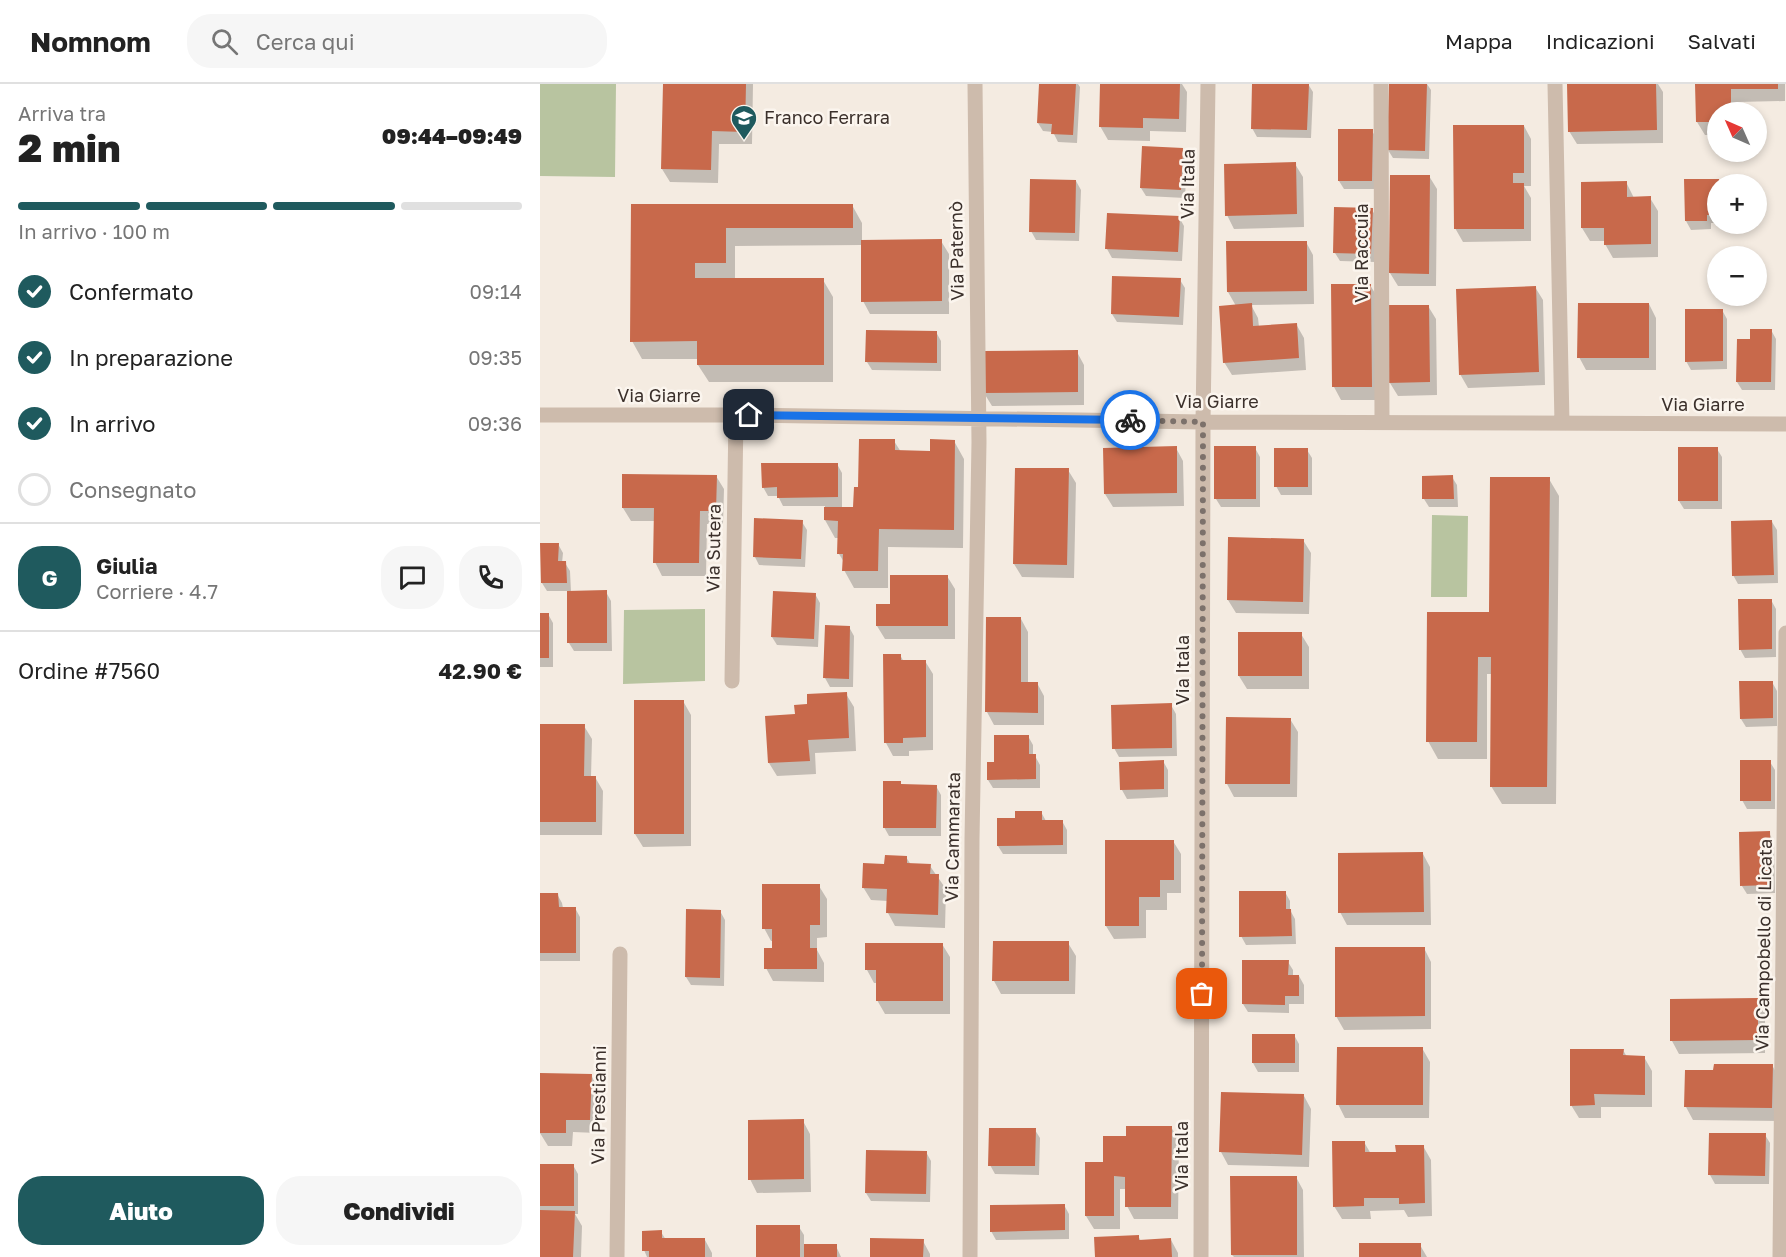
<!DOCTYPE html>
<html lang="it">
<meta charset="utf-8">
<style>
:root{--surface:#fff;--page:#f6f6f6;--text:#222;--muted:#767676;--line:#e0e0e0;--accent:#1f5a5e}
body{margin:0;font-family:"Golos Text",sans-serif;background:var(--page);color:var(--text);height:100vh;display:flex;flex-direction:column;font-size:22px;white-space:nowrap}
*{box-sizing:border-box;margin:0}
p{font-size:20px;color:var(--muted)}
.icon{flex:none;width:33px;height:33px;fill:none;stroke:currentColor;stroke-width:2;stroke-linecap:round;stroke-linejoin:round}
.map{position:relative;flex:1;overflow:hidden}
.side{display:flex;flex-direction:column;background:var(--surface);width:540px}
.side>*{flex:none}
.needle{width:39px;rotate:315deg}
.controls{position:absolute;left:1167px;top:18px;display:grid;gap:12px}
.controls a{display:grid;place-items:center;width:60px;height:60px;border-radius:50%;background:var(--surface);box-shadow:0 3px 9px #0003;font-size:30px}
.pin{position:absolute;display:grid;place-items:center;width:51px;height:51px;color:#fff;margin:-26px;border-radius:12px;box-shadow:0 3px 9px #0006}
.courier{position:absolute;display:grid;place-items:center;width:60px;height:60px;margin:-30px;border:4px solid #1a73e8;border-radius:50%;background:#fff;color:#222;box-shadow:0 2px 8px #0007}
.overview em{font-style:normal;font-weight:800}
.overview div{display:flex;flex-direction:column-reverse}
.overview{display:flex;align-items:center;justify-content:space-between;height:102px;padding:0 18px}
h1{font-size:39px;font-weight:800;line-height:45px}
.bar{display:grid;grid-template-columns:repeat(4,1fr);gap:9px 6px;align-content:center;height:72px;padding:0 18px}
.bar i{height:8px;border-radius:4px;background:var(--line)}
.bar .current{background:var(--accent)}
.bar p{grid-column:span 4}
.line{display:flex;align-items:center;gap:15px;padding:0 18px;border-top:2px solid var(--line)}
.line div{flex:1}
.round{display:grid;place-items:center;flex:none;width:63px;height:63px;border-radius:24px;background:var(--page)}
ol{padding:0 18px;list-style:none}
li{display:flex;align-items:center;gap:18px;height:66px}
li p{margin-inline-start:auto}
li .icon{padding:6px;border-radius:50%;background:var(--accent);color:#fff;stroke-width:4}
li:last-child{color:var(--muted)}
li i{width:33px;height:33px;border:3px solid var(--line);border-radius:50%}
.action{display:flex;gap:12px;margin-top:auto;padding:12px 18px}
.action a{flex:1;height:69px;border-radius:24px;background:var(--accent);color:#fff;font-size:24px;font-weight:800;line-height:69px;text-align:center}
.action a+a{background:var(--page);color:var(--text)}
header{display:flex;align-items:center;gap:36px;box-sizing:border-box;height:84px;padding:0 30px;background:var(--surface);border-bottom:2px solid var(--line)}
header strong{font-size:28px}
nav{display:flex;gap:33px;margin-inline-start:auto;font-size:21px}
.search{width:420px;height:54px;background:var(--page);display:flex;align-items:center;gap:15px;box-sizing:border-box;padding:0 21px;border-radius:24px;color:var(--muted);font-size:22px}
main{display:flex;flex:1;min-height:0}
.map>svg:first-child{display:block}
</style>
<header>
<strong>Nomnom</strong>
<div class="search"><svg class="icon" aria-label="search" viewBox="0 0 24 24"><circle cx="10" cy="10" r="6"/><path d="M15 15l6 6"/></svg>Cerca qui</div>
<nav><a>Mappa</a><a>Indicazioni</a><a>Salvati</a></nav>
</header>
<main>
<section class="side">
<div class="overview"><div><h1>2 min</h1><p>Arriva tra</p></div><em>09:44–09:49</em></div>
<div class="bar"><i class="current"></i><i class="current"></i><i class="current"></i><i></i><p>In arrivo · 100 m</p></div>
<ol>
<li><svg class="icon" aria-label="check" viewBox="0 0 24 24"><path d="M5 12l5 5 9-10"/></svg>Confermato<p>09:14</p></li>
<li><svg class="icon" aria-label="check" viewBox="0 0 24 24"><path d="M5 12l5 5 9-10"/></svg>In preparazione<p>09:35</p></li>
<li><svg class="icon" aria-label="check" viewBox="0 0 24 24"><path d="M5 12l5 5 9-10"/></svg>In arrivo<p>09:36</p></li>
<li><i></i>Consegnato</li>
</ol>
<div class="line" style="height:108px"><b class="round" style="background:var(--accent);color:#fff">G</b><div><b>Giulia</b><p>Corriere · 4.7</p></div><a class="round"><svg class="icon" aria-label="chat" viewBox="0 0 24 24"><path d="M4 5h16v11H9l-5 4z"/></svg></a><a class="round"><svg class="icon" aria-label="phone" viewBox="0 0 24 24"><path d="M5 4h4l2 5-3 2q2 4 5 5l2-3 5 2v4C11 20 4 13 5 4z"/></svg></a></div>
<div class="line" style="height:78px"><div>Ordine #7560</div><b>42.90 €</b></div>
<div class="action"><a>Aiuto</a><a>Condividi</a></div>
</section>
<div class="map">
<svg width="1246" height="1173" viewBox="0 0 1246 1173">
<rect width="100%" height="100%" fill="#f4ebe1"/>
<path fill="#b8c4a0" d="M0,0H76L75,93L0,92Z
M892,431L928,432L927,513H891Z
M165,525V597L83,600L84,526Z"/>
<path fill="#0003" d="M124,0H213L212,60H179L178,99L130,98L122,85Z
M500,0H538L540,3L537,59L518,58L513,48L503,47L498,39Z
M561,0H642L647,8L646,48L610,47V57L568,56L560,42Z
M714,0H768L773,8L771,54L717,53L712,44Z
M850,0H887L891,6L889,75L853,74L848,66Z
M1028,0H1118L1123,8V59L1037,60L1029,47Z
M1157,0H1245V17L1197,18L1198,28H1178V51H1165L1157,38Z
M984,42L991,55V102H984L991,114V157L923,158L915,144Z
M832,47L837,55V105H804L799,97Z
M642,66L647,74L645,114L606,112L601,104Z
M755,80L763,93L764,143L694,145L687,131Z
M889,92L897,105L896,202H858L850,189Z
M1178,96L1181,100H1178V139H1171V145L1151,146L1146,137Z
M536,97L541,106L539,157L496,156L491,147Z
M1086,98L1094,114H1110L1118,127V173L1073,174L1065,160V157H1050L1042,144Z
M312,121L322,139V157H401L409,170V230H330L323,217L322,161L195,162V196H283L293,213V298H169L158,281L159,275H102L92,257V122Z
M832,126L837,134L835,178L800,177L795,169Z
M639,133L644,142L642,177L572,174L567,165Z
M766,158L773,171L774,220L711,221L718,234L719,243L756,240L764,254L766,286L692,291L684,278L696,222L688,208Z
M640,196L645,204L643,241L577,238L572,230Z
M830,201L838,214V316H801L794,303Z
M995,203L1003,216L1005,301L928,304L920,290Z
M1109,220L1116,234V286H1046L1039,273Z
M888,222L896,235L897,311L858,312L850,299Z
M1182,226L1187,235V285L1151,286L1146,277Z
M1231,246L1236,255L1235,306H1202L1197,298Z
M396,248L401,257V287L332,286L327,278Z
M537,268L544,281V321L452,322L444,309Z
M354,357L361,368L391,369L414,357L424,375L423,464L348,463V504H314L304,486V478L299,470V454H295L285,436V422H243L238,412H228L223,403L297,380L302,389V424L315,425L320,404Z
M636,364L643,377L644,422L573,423L565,410Z
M715,364L720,373V423H681L676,415Z
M1177,365L1182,373V425H1144L1139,417Z
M767,366L772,374V411H741L736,402Z
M528,386L536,399L534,494L482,493L474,480Z
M176,392L184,405L183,440H167L166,492H122L115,478V437H91L83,424Z
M912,393L917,401L918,423H889L884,415Z
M1009,395L1019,412L1016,720H962L951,702L953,590H947V675H898L888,657L950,530Z
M262,438L267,446L265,483L219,481L215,473Z
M1232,438L1237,446L1238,499L1198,500L1193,491Z
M763,456L771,469L769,530L696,529L688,516Z
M18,460L23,469L22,479H25L30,487L31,508H66L71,517L72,567H34L29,559V507H7L2,499Z
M407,492L415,505V555H345L337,542V522H352Z
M275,510L280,519L278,563L237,561L232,553Z
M1231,516L1236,525V573L1205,574L1200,565Z
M0,530H8L13,539V583H0Z
M481,535L488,548V599H497L504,612V641H454L447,628Z
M286,542L309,543L314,552L313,603H290L285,594Z
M700,550H761L769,563V605H707L699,592Z
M360,571L364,578L385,577L393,590V666L369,667V672H353L346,659Z
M1232,598L1237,607V642L1206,643L1201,635Z
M306,610L314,623L316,667L275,669L276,690L237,692L229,679L257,632L269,622Z
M143,617L151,631V762L103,763L95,750Z
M631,621L636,630L637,672L579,673L574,664Z
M750,635L758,648L757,713H694L687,700Z
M0,641L44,642L52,655L51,693H55L63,707L62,751H0Z
M488,652L493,661V672H495L500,681V704H453L448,696L456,680Z
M623,677L628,686V713L587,715L582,706L581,679Z
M1230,678L1235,686V725H1207L1202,716Z
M360,698L362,702H396L401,711V752H349L344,743Z
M501,728L506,737H522L527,746V770H463L458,762L476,735Z
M1229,749L1234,758L1235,809L1207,810L1202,802Z
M633,757L641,770V809H627V826H606V854L574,855L566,842Z
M883,770L890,783L891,841H807L800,828Z
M366,773L371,781L390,782L406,805L405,844L355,842L348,829V817L331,816L323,803L346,781Z
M279,802L287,815V853L277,854V866L284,879V898L233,897L226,884L233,865V857H231L224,844Z
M745,808L750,817V826L755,835L756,860L706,861L701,852Z
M17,810L22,819L23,824H35L40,833V877H0V811Z
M180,827L185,836L184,902L151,901L146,893Z
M528,859L536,872L535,910H461L454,897Z
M402,860L410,873V930H345L337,916L338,899H334L327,886Z
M884,864L891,878V945L804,946L796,932Z
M748,878L753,886V892H759L764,901V920H749V929L708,928L703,920Z
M1217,915L1225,928V969L1139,970L1132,957L1131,917Z
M754,951L759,960V988H718L713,979V952Z
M882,964L890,978L889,1034H805L798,1020Z
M1083,966L1087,973H1104L1112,987V1023H1061V1034H1039L1031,1021Z
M1232,981L1239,994V1037L1153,1036L1146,1023L1175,988Z
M0,990L51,991L58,1004L57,1049L33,1048L32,1062H8L0,1049Z
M764,1012L771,1025L769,1083L688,1081L681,1068Z
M263,1037L270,1050L271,1108L217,1109L210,1095Z
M631,1043L639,1056L638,1135H594L587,1122V1105H580V1145H554L546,1132L564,1079L588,1053Z
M495,1046L500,1054L499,1091L455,1090L450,1081Z
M1225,1051L1230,1059L1229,1100H1175L1170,1091Z
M824,1058L831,1070L857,1069L883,1062L891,1076L892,1132L868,1133L864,1126L830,1127L831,1135H802L794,1122Z
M386,1068L391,1077L390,1118L331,1117L326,1109Z
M0,1081H33L38,1090V1130H35L42,1142L41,1173H0Z
M756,1093L763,1106L764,1173H694L692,1171Z
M524,1121L529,1130V1155L456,1156L451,1147Z
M259,1143L264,1151V1162H296L301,1173H217Z
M121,1148L126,1156H165L172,1169V1173H107L104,1166Z
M598,1152L601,1157L631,1156L638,1169V1173H557Z
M383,1157L390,1170V1173H331Z
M880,1161L887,1173H820Z"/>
<path fill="#c8694b" d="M123,0H206L205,48L172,47L171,86L121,85Z
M499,0H536L533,51L511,50L512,40L497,39Z
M560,0H640L639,35L603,34V44L559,43Z
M712,0H769L767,46L711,45Z
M849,0H887L885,67L847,66Z
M1027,0H1116L1117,46L1028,48Z
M1155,0H1238V5H1191V28H1178V38H1156Z
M913,41H984V89H973V99H984V145H914Z
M798,45H833L832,97H798Z
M602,62L643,64L641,106L600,104Z
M756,78L757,130L685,132L684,80Z
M850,91H890L889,190L849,189Z
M490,95L536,96L535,149L489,148Z
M1144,95H1179V100H1178V130L1167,131V137H1145Z
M1087,97V113L1111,112V160L1064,161V144H1041V98Z
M91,120H313V144H186V179H155V194H284V281H157V257L90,258Z
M794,123L833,124L831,170L793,169Z
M567,129L640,132L638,168L565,165Z
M402,155V217L321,218V156Z
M686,157H767V207L687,208Z
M572,192L641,194L639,233L571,230Z
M791,200H831L832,303H792Z
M996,202L999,288L919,291L916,205Z
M712,219L713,242L757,239L759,274L683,279L679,222Z
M1038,219H1109V274H1037Z
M847,221H889L890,298L848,299Z
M1145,225H1183V277L1145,278Z
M1210,245H1232L1231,298H1196L1197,255H1210Z
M326,246L397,247V279L325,278Z
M538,266V308L443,309V267Z
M319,355H355V366L390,367V355L415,356L414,446L339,445L338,487H302L303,470H297L298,437L284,436V423H313L314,403H318Z
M637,362V409L564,410L563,364Z
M674,362H716V415H674Z
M1138,363H1178V417H1138Z
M734,364H768V403H734Z
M221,379H298V413L237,414V403L222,404Z
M475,384H529L527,481L473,480Z
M82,390L177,391L176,427H160L159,479H113L114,424H82Z
M913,391L914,415H882V392Z
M950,393H1010L1007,703H950L951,573H938L937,658H886L887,528H949Z
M214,434L263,436L261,475L213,473Z
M1232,436L1234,491L1192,492L1191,437Z
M688,453L764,455L763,518L687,516Z
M0,459H19L18,477H26L27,499H1Z
M350,491H408V542H336V520H350Z
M67,506V559H27V507Z
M233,507L276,509L274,555L231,553Z
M1198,515H1232V565L1199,566Z
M0,529H9V574H0Z
M446,533H481V598H498V629L445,628Z
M285,541L310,542L309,595L283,594Z
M698,548H762V592H698Z
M343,570H361V576H386V653L363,654V659H344Z
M1199,597H1233V634L1200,635Z
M307,608L309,654L268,656L270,677L228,679L225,632L255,630L254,621L267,620V610Z
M94,616H144V750H94Z
M632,619V664L572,665L571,621Z
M686,633L751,634L750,700H685Z
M0,640H45L44,692H56V738H0Z
M454,651H489V670H496V695L447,696V678H454Z
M624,676V705L580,706L579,678Z
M1200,676H1231V717H1200Z
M343,697H361V700L397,701L396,744H343Z
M475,727H502V736H523V761L457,762V734H475Z
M1230,747L1231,801L1200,802L1199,748Z
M565,756H634V796H620V813H599V842H565Z
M883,768L884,828L798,829V769Z
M345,771L367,772V779L391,780L390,790H399L398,831L346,829L347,805L322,804L323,779L344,780Z
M222,800H280V841H270V864H277V885H224V864H232V845H222Z
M699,807H746V825H751L752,852L699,853Z
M0,809H18L19,823H36V869H0Z
M146,825L181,826L180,894L145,893Z
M453,857H529V897H452Z
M325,859H403V917H336V886H325Z
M795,863H885V932L795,933Z
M702,876H749L748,891H759V912H745V921L702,920Z
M1218,914V956L1130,957V915Z
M712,950H755V979H712Z
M797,963H883V1021H796Z
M1030,965H1084L1083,971L1105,972V1011L1054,1010L1055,1021L1030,1022Z
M1174,980H1233L1232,1024L1144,1023L1145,986H1173Z
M0,989L52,990L50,1036H26V1049H0Z
M681,1008L764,1010L762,1071L679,1068Z
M264,1035V1095L208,1096V1036Z
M586,1042H632L631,1123H585V1093L574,1092V1132H545V1078H563V1052H586Z
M449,1044H496L495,1082H448Z
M1169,1049H1226L1225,1092L1168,1091Z
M792,1057H825V1068H856L855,1061H884L885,1119L859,1120V1114H824V1122L793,1123Z
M326,1066L387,1067L386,1110L325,1109Z
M0,1080H34V1122H0Z
M690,1092H757V1171H691Z
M525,1120V1146L450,1148V1121Z
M0,1126L35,1127L33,1173H0Z
M216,1141H260V1173H216Z
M122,1146V1154H165V1173H109V1167H102V1147Z
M599,1151V1156L631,1154L632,1173H555L554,1153Z
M330,1154L384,1155L383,1173H330Z
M819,1159H881V1173H819Z
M264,1160H297V1173H264Z"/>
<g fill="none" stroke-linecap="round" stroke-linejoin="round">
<path stroke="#cdbbac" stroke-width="15" d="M841,0L842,338
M1015,0L1022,339
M0,331H209L663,338L1246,340
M192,597L196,331
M77,1173L80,870
M430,1173L432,755L439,358L435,0
M661,1173L663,338L668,0
M1240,1173L1246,549"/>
</g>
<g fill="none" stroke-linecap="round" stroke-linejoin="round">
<path stroke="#7c716b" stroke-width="6" stroke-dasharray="0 10.8" d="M590,336L663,338L662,910"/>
<path stroke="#1a73e8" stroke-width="8" d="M209,331L590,336"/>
</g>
<defs>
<g id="school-pin" transform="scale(1.35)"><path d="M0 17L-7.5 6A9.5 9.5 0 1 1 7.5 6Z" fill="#1f5a5e" stroke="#fbf5ee"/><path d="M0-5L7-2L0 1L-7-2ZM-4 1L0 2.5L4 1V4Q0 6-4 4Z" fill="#fff"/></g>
</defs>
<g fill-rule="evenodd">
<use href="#school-pin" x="204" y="34"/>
</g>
<g text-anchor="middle" stroke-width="5" stroke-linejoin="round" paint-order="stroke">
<g font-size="18" fill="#3b302b" stroke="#fbf5ee" text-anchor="start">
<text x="224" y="40">Franco Ferrara</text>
</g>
<g font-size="18" fill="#3b302b" stroke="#fbf5ee">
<text transform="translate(648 100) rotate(-89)" y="6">Via Itala</text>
<text transform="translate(417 167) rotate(-91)" y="6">Via Paternò</text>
<text transform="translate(822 169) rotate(-90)" y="6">Via Raccuia</text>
<text x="119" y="318">Via Giarre</text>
<text x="677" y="324">Via Giarre</text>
<text x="1163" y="327">Via Giarre</text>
<text transform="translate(174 464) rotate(-89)" y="6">Via Sutera</text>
<text transform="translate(643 586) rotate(-90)" y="6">Via Itala</text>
<text transform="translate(413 753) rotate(-89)" y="6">Via Cammarata</text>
<text transform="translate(1224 861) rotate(-89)" y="6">Via Campobello di Licata</text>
<text transform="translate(59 1021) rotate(-89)" y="6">Via Prestianni</text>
<text transform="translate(642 1072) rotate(-90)" y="6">Via Itala</text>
</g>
</g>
</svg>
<div class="controls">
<a><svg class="needle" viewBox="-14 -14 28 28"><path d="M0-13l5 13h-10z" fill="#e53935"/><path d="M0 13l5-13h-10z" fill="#767676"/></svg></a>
<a>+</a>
<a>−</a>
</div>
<div class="pin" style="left:662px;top:910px;background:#ea580c"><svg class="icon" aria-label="bag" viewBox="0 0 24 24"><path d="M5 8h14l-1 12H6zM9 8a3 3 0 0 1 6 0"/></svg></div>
<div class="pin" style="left:209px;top:331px;background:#1f2937"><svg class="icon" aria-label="home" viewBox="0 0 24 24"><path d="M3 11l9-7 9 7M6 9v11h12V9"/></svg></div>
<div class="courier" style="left:590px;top:336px"><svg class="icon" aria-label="bike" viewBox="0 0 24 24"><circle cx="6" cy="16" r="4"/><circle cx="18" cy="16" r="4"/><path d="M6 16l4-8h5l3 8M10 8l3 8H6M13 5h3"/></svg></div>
</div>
</main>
